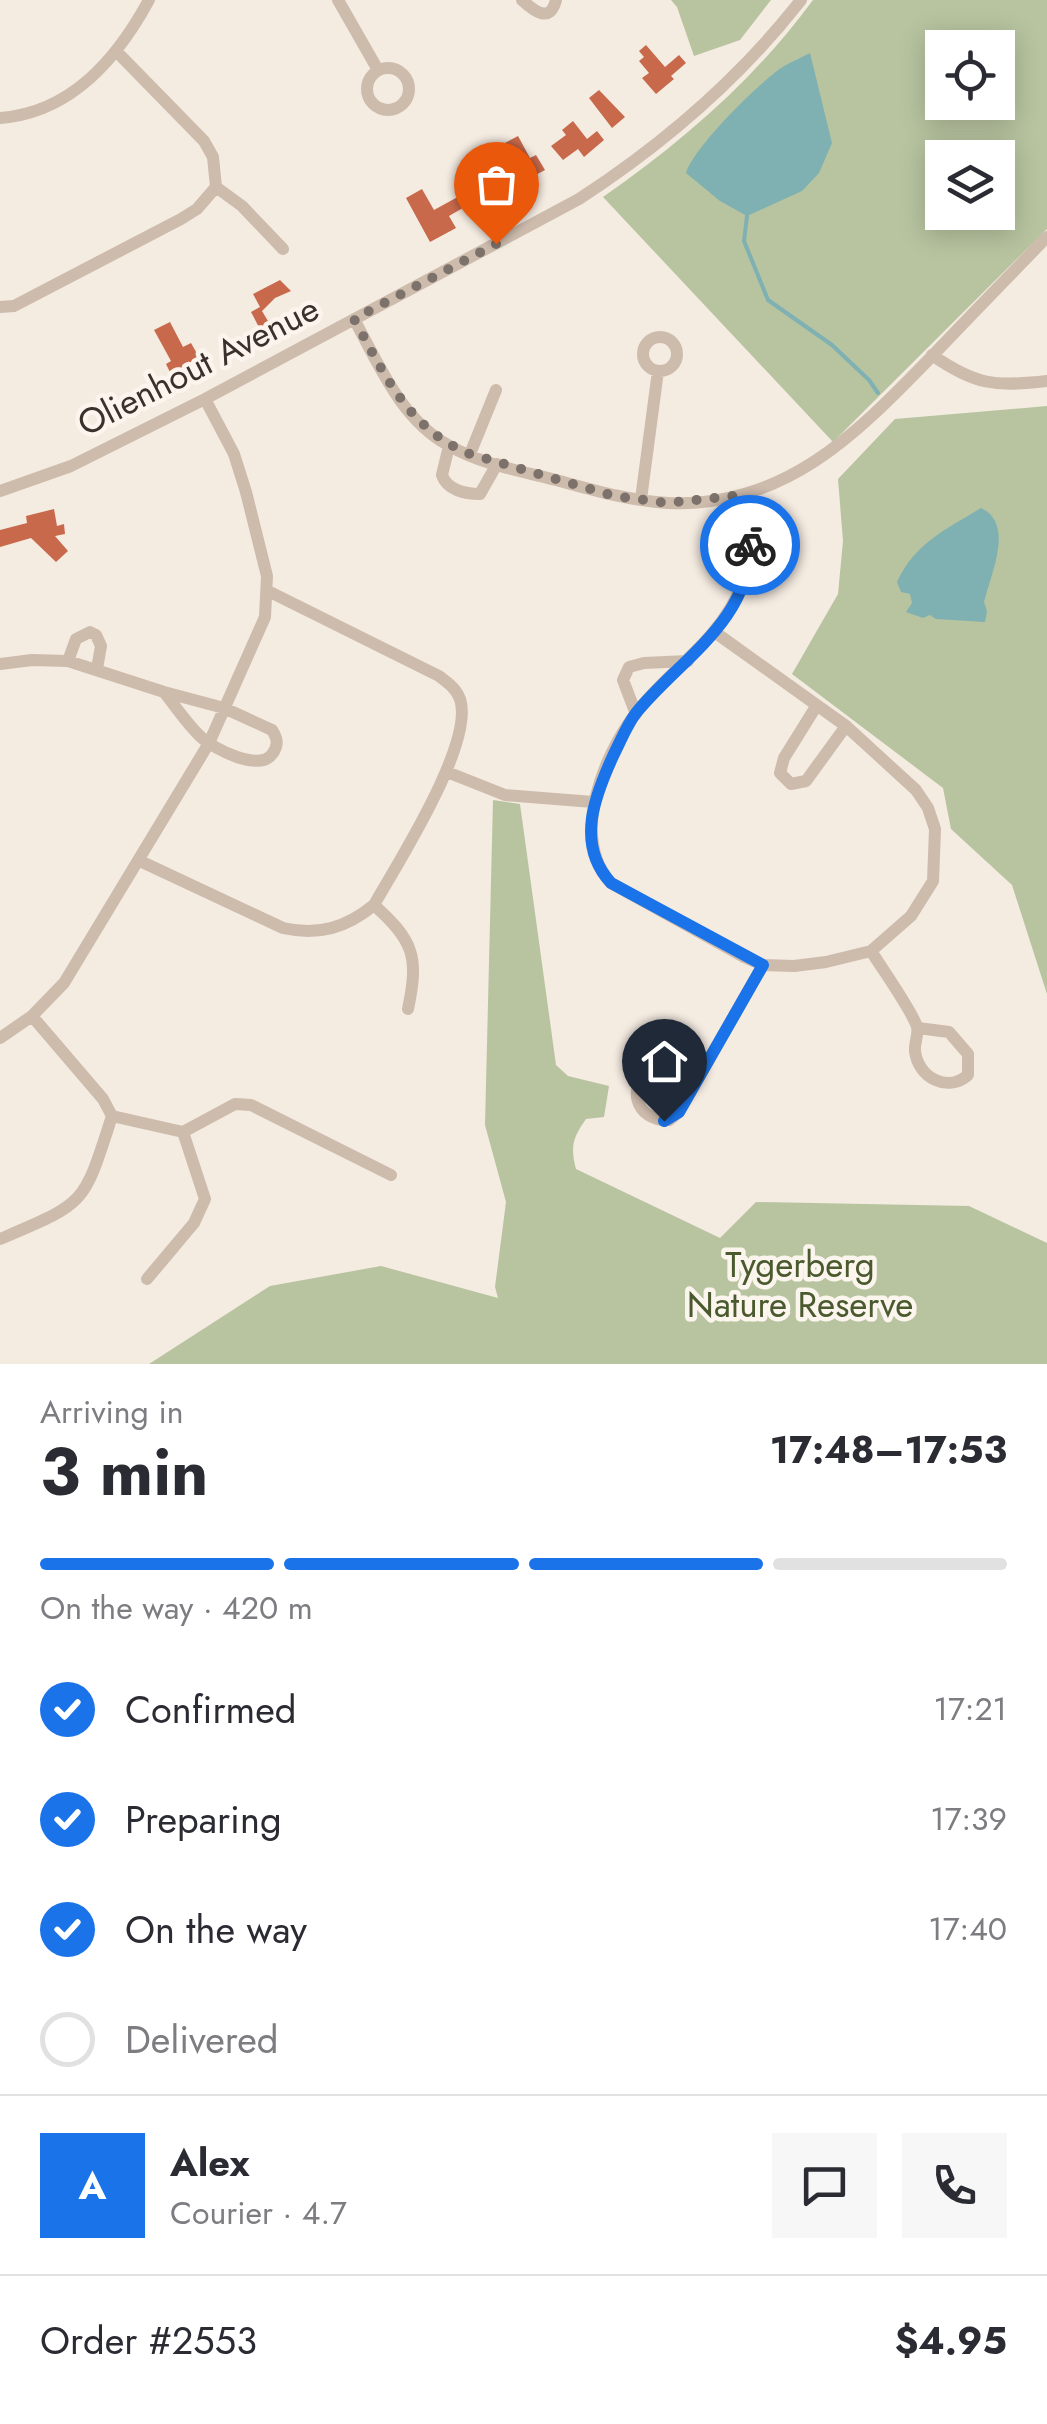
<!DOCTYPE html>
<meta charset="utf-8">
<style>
:root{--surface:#fff;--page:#f7f7f7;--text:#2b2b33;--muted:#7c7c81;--line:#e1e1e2;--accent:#1a73e8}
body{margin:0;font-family:Jost,sans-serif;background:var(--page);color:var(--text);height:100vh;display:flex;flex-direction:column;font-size:38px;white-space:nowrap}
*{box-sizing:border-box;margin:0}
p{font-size:32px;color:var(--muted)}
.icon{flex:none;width:55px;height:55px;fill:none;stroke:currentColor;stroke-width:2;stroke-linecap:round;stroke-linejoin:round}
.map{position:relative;height:1364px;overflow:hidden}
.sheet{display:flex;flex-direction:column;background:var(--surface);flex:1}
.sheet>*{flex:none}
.controls{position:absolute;left:925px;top:30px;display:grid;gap:20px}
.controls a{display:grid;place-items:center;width:90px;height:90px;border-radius:0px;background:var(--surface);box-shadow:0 5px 25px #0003;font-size:50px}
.pin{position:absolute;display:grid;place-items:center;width:85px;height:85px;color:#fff;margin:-102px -42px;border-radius:50% 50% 50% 0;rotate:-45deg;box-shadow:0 0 10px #0007}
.pin .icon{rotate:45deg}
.courier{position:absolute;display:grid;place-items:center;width:100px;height:100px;margin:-50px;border:8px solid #1a73e8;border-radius:50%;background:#fff;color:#222;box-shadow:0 2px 12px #0007}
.overview em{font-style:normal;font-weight:700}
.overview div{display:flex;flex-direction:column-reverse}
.overview{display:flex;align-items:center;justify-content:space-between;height:170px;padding:0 40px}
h1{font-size:65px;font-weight:700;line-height:75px}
.bar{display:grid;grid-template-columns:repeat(4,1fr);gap:15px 10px;align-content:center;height:120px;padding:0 40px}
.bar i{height:12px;border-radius:8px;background:var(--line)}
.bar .selected{background:var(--accent)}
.bar p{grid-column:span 4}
.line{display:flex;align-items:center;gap:25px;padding:0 40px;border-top:2px solid var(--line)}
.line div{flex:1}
.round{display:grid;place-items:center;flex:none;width:105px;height:105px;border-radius:0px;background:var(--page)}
ol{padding:0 40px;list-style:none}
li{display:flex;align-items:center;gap:30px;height:110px}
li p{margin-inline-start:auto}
li .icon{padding:10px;border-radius:50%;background:var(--accent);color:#fff;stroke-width:4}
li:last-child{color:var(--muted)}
li i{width:55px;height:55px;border:5px solid var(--line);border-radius:50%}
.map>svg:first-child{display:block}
</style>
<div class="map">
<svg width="1047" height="1364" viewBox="0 0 1047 1364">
<rect width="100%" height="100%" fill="#f4ebe1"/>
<path fill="#b8c4a0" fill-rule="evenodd" d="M671,0H771L740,40L694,56L677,7Z
M813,0H1047V229L833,442L603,197C683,141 755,79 813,0ZM942,48H998V102H942ZM942,158H998V212H942Z
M1047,406V994L1012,885L951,829L943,788L792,674L838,594L843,541L838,479L895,419Z
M493,800L520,804L556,1065L568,1076L609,1086L604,1117L586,1119C573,1137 570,1147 576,1169L720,1238L756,1202L969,1206L1047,1243V1364H149L270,1286L381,1266L498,1298L495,1287L506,1202L485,1125Z"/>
<path fill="#7fb0b2" d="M810,53L832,143L819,173L802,191L747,216L720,201L686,173C693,148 758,84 781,68C790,62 801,58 810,53Z
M981,508C1015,524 991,573 984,602L987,611L985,622L936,619L930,615L923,618L906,612L912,603L910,594L901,592L897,582C915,543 945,530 981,508Z"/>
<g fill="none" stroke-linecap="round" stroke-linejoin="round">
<path stroke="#7fb0b2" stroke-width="4" d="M747,216L744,241L768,300L832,345L869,380L878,393"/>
</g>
<path fill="#c8694b" d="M646,45L665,67L679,55L686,63L671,76L674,79L656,94L642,78L649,73L639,61L644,57L639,51Z
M599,90L625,117L612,128L589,98Z
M573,121L587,139L597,131L604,140L584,157L578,149L563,160L551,146L566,135L562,130Z
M518,136L530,158L536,155L545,170L519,184L499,146Z
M475,159L484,178L492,173L504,196L490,204L469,209L468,205L449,216L456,228L430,242L406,198L422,189L434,210L465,193L463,182L466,181L459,168Z
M280,280L291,291L275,298L262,311L271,326L261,331L251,312L260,307L253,294Z
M170,322L183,347L191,343L200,359L173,378L166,364L171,361L154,330Z
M54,509L57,526L64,524L65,534L55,536L68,551L56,562L31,538L0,547V530L27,523L26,516Z"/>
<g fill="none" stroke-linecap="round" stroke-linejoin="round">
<path stroke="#cdbbac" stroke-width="12" d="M338,0L378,70
M522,0C534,11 550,24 556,0
M367 89a21 21 0 1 1 42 0a21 21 0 1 1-42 0Z
M0,118C71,113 117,59 149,0
M216,187L242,206L283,249
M0,307L14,306L181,219L197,209L216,187L213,157L204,141L117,52
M354,319C379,365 401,419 448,445C480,464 521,471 556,480C593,490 630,501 668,503C788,508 859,431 936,352C973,313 1010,275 1047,237
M643 354a17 17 0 1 1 34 0a17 17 0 1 1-34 0Z
M932,355C975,385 995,387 1047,381
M449,446L442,475C447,490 465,494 480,494L497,464
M470,454L496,390
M0,491L71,466L205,399L579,199C662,145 740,78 801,0
M641,499L658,371
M716,633L846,726L916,790L928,808L935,829L933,881L911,916L871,951L826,962L794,966L763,965L744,957L611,883C570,837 603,757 635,714C672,666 717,645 742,585C754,554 750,526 743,495
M68,661L76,639L90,632L96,635L101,646L97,669
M0,664L32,660L68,661L164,692L224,708L272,730C277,738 279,744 273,753C260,773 214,749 201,737C187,724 176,707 164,692
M817,705L784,758L780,773L791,784L806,781L846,726
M636,714L623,680L629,667L644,663L688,661
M447,772L505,795L593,802
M140,861L283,928C318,936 346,928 374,905C397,864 475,743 460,699C456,688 448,683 439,676L268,591
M374,905C414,941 419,957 408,1009
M871,951C881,967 913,1012 917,1027C919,1034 914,1043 915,1051C918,1078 948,1093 968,1075V1054L949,1032L918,1028
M0,1038L32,1016L64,983L209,743L265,617L267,576L246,492L234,454L205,399
M696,1080L655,1068C624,1083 635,1122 669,1120L679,1112L763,965
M112,1116L183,1132
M183,1132L235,1104L251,1105L391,1175
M0,1239C87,1202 83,1206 112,1116L103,1099L32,1016
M147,1279L194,1223L205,1199L183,1132"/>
</g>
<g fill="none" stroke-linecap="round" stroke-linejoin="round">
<path stroke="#7c716b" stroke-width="10" stroke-dasharray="0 18" d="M496,244L354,319C385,375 408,429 470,454L614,496L667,503L743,495L750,545"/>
<path stroke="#1a73e8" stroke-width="12" d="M664,1121L679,1112L763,965L611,883C575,844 595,795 614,754C621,740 627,725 636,713C679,660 750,621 750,545"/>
</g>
<g text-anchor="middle" stroke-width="9" stroke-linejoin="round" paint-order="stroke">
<g font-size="35" fill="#3b302b" stroke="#fbf5ee">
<text transform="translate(198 366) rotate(-27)" y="12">Olienhout Avenue</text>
</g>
<g font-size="35" fill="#4a5a2e" stroke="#fbf5ee">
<text x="800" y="1277">Tygerberg<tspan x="800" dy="40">Nature Reserve</tspan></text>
</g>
</g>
</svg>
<div class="controls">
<a><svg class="icon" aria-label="locate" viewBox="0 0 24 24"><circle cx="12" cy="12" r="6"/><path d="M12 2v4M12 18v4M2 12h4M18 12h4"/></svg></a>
<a><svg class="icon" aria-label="layers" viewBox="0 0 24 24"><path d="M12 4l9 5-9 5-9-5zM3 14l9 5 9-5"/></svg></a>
</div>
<div class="pin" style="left:496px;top:244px;background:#ea580c"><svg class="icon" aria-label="bag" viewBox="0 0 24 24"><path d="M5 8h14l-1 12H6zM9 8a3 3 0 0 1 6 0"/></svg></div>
<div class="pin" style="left:664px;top:1121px;background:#1f2937"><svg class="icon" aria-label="home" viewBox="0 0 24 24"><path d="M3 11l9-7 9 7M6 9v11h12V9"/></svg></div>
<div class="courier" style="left:750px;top:545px"><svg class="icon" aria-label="bike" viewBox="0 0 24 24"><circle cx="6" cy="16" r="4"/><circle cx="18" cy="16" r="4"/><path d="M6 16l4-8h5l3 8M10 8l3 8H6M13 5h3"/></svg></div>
</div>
<section class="sheet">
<div class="overview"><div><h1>3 min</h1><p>Arriving in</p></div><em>17:48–17:53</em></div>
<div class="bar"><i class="selected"></i><i class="selected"></i><i class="selected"></i><i></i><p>On the way · 420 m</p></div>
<ol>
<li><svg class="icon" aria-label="check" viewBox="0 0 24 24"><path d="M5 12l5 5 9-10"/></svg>Confirmed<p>17:21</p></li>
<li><svg class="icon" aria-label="check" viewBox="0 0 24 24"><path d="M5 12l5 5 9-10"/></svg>Preparing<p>17:39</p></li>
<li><svg class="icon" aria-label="check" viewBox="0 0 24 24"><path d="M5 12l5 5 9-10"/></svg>On the way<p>17:40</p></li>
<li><i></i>Delivered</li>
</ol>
<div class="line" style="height:180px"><b class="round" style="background:var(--accent);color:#fff">A</b><div><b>Alex</b><p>Courier · 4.7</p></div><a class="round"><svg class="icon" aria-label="chat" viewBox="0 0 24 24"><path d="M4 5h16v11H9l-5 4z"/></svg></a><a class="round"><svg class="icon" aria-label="phone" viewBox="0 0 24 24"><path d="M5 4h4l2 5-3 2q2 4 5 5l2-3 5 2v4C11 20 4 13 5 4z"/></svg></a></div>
<div class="line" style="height:130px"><div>Order #2553</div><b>$4.95</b></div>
</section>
